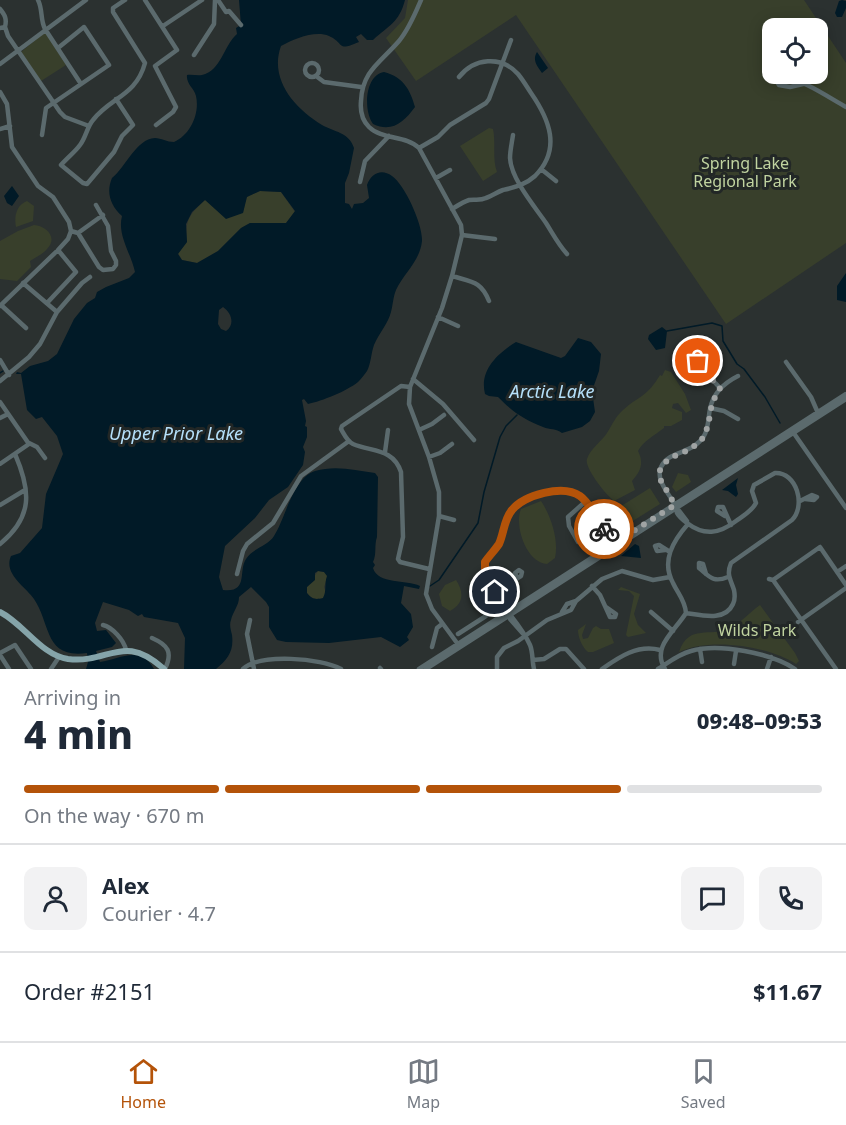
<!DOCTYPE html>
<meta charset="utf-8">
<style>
:root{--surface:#fff;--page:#f2f2f3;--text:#1f2937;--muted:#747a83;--line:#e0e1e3;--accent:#b45309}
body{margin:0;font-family:"Noto Sans",sans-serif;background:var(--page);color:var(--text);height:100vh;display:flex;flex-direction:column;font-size:22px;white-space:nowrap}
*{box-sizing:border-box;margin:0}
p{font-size:20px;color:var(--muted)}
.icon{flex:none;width:33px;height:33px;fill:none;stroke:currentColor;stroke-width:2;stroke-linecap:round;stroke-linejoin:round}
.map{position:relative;height:669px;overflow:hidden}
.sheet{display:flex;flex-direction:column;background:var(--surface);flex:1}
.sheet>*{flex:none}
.buttons{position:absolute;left:762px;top:18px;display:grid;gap:12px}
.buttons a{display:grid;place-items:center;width:66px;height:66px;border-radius:12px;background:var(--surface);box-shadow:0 3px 15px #0003;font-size:30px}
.pin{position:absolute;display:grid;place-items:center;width:51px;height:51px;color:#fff;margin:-26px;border:3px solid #fff;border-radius:50%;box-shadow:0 2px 6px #0007}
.courier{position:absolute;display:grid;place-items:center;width:60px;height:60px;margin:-30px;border:4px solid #b45309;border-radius:50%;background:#fff;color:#222;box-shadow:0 2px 8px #0007}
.head em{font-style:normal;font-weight:800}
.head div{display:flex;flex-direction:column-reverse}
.head{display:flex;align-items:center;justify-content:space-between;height:102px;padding:0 24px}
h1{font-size:39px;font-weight:800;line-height:45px}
.bar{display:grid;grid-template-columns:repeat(4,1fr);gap:9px 6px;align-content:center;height:72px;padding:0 24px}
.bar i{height:8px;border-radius:4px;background:var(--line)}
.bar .current{background:var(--accent)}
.bar p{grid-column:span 4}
.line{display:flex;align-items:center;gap:15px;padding:0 24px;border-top:2px solid var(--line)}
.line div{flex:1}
.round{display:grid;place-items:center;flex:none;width:63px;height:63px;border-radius:12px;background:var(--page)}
.tab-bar{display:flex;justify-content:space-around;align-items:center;height:84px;border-top:2px solid var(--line);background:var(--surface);font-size:16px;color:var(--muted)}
.tab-bar a{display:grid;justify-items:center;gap:3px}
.tab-bar .current{color:var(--accent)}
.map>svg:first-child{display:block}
</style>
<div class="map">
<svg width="846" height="669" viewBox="0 0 846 669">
<rect width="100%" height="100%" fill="#2b3130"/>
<path fill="#383f2b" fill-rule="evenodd" d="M408,0H804L846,63V243L726,324L516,15L416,81L386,38L405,18ZM772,28H818V74H772Z
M45,32L66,65L41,81L21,52Z
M489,128L493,129C496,143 492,159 497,172L483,181L460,146Z
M260,191L281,192L295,212L286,223H250L241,228L218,251L197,263L182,260L178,253L187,242C185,220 189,215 205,200L243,213L246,197Z
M27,201L34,206L33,221L16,227C14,217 16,205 27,201Z
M34,225C47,226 58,238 47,249C43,254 36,257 30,261L31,267L17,281L0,279V241L18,231Z
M665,370L671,372L685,394L691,410L686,413L678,403L673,404L672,408L682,412V420L671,426H664V428C655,435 643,441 638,451C644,463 641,471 632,481L635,490L614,501C607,496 584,468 587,459C590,449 602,441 607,433C612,425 616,416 623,410C640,395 647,397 660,375L662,376Z
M678,473L688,475L691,482L676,492L672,487Z
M650,488L660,504L628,524L618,508Z
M541,501C551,516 559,540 555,558L547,564C526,563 514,525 521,509Z
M318,571L324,572L328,576L324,587L326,593L323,598C315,600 312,599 307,593V587Z
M456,580C464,592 464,604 450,611L442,606L439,594L445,585Z
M621,587L640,594L634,614L638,625L646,633L628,637L626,635L634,596L629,591L618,590Z
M760,605L795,653L799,661L796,664C768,646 710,637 679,652C689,623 710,638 730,628C741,623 750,612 760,605Z
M586,624L582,635L583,639L588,638L593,628L596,626L601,629H609L614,643L593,652H588C582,647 578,637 578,630Z"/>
<path fill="#011a27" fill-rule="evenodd" d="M239,0H405C399,23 389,25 373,40H367L361,34L356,37L359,42C336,52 345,43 329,36C315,30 294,39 281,46C269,79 294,108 322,125C334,132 349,132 354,148L349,173L345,183V203L349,204L352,209L354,204L363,203L369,198L367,185C371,174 381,168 392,176C405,185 423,225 422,241C420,261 404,273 396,290C393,297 393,305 391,312C388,324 379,333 374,345C371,353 371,364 367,371C365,374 361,379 358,382C347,391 322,401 308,404L304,399L302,400L306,421L305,426L307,427V437L303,447L305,452L303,465L288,487L269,500L255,518L225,546L219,577L223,590C249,593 238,571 246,559C253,548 268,546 274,536C286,517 293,478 315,471C335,465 355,470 375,473L378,477L377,537C374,545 377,554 373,562L375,565L373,568C378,585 406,579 420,586L419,589L404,586L401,603L411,614L413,627L407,637L409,640L400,647L381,637L329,643L286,642L277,640L269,627V607L266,602L251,587L239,597C239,606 233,611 231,620C229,625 231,630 232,635C234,651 228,659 216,669H184L185,638L178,623L144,617L142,614L138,616L129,610L103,602L95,623L97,631L106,630L116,643L112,647L96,651L100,662C119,660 140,644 154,669H86L88,662L87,653C44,659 51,624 34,599C26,587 3,574 11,556L20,553L42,528L46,494L63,454L57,436L42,417L36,419L27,410L21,374H16L17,372L21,373L30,366L48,361L57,354L74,319L87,303L95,298L97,292L106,287L129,278L135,272C131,253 117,235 122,216C110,205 106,192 112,178C126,167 136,139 155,138C161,138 167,142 174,142C190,135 200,114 196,96C194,88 186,84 187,75C192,74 197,76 202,75C221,71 224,45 237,34L236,28L241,25ZM260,191L281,192L295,211L286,223H250L241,228L218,251L197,263L182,260L178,254L187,242L186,224L192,212L205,200L226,219L243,213L247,197ZM223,307C232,313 235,325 226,331L221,329L218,324L219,310ZM318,571L324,572L327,576C324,584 327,591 323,598C315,600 312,599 307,593V587L315,580V573Z
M842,0L846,1V8L842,17H837L835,13L839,1Z
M537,52L548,68L542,73C537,66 532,60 537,52Z
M384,72C403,77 410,89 415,107C404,122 392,133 373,124C363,110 365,75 384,72Z
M12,186L19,196L12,206L7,203L4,196Z
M846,273V302L837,300V286Z
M662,327L667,331L665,348L656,350L648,339L649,335Z
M578,338L591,342L601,354L599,371L592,391L595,412L590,421L582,427L562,433C556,428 550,430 543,427C523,419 513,412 498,397L489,396L485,394C479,370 498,353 516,342L561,358L565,356Z
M738,478L736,485L738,494L736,497L728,491L722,490Z
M635,544L639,546L641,558L621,556Z"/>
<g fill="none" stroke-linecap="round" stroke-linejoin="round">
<path stroke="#011a27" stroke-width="1.5" d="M667,331L712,323L722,326L723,341L737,364L744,369L765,397L780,423
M0,373L3,371
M430,586L439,580L478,523L484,492L500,437L506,426L517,415"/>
<path stroke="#5b6a6d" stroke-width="4.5" d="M38,0C43,10 40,19 45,29L81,84
M145,0L177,50L155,66L176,107L173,112L156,125
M218,0L226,12L229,11L241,25
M421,0C415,14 409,29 399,41C381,62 362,71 361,101C360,111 362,120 369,127C382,140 406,135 419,148L461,225L462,235L452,276L442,308L410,387L409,404L429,457L439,492V516L426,594L432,609L457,643
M0,9C5,15 7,19 5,27L0,28
M163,26L202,0
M5,27L8,36L60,112L65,117L89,126
M194,55L214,24L215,0
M305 70a7 7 0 1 1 14 0a7 7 0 1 1-14 0Z
M0,64L86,0
M316,76L324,82L361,87
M803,84L790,87L779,85L777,82L781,77C801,78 828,97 846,107
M0,92L7,104L12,147L38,186L53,197L69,222L71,231
M116,99L133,125L122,136L114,152L87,184L83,183L61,165C67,158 75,152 80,145C86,137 87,127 93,120C111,97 136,96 145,63L113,12V8L125,0
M0,129L10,126
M42,135L46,108L109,65L84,27L58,48
M513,135C512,142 510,151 510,158C511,179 535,207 546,223C553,234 558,244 567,254
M419,148L438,137L450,125L486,103L489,99L511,40
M541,169L556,181
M436,178L450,170
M360,182L365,161L389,136
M452,209C457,206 463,202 469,200C475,199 480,201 486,198C492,196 497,192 503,190C516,187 525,185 535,176C562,149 549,119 531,93C527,87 523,80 518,74C501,55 474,58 459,77
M78,233L99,267L103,270L113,269L116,265V261L111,251L108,226L96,205
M462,235L495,239
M452,276C472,282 481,281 489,301
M23,283L57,312
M47,303L76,272L58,250
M1,305L26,328
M0,306L58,250L68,239L71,231L78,233L103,215
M438,317L458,326
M0,360L9,375
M698,361L707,374L720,388
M786,362L811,397L818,413
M413,379L443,404L474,440
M0,381L29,357L40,344L57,312L82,283L90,277
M410,387L401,386L342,426L341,429C344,434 347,441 353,444C372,452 393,448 401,472L403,537L398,559L400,562L429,569
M0,402L29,444L0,464
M710,408L724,411L738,419
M0,418L8,414
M419,430L432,424L444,415
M793,432L846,508
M29,443L37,447L45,458
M385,452L388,430
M429,457L440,453L452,444
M800,501L812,495L817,497L814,500L805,499
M0,505L25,490
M677,508L687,521
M439,516L454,520
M725,516L717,511L718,507H723L731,525
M578,542L569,526L568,517L586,501
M0,544C33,517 31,491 15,454
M820,547L846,585
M665,550L657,551L655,546L659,545L670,552
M837,572L846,566
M237,574L243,551L247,544L273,523L301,476L349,441
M706,574L703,564L699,563V568C710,577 713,583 728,577
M769,579L773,580L836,669
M773,580L820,547
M592,586L600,595L610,617H615L616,614L606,607
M495,592L521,576L522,572L519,570L515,573L517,578
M562,612L567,604L576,601
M651,612L673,631
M686,613C701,615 725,622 733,604C735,600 735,595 734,590C731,580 726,575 731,563L792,520C806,506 797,472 775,473L754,485L752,491L756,503C752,511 743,516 736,521C719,534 704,536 687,523C683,520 679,517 677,513C676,508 675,505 672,500C666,490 656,479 661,467C669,450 692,455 704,436C709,427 708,418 710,409C713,393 724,383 738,376
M510,615V619L525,636
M250,620L247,634L254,669
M798,622L846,588
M103,625C112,627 124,640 126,650
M458,634L486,616L491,611L493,601L498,598
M152,638C168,645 173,652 165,669
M432,647L437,628L442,624
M700,649L702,662
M0,653L15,645L31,669
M0,655L9,669
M533,660L544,659L560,649H566L584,669
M734,664L736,651
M380,668L381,669
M51,669L59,657
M243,669C260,653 321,658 341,669
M419,669L846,394
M426,669L846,399
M497,669V657L504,648L518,641L547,620L571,610L576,601L602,579L622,571L653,580L670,577
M534,669C532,661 533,652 530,645C518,617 485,595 485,562C489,556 496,550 499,544C503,534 504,522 510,513C521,495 565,484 582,497C593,507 605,530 613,544
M602,669C619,657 638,644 660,650
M658,669C669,662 679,654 691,651C719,643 771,653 795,669
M665,669C651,647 675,631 686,613C685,600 678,594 673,583C661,561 673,541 688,524
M767,669L771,657"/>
<path stroke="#85a4a9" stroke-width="6" d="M0,612C24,624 41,655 68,659C110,664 123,632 164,669"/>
</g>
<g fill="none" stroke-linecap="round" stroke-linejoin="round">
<path stroke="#a0a4a4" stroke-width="6" stroke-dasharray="0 10.8" d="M604,529L613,544L675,505L660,479V470L668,459L691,449L703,438L708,426L712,403L720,388L707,374L698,361"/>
<path stroke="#b45309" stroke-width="8" d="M495,592L485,572V562C489,556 495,550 499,544C504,533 504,519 512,510C524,495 563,484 580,496C590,503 597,519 604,529"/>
</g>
<g text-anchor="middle" stroke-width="6" stroke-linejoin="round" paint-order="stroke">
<g font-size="16" fill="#c0d3a0" stroke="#222726">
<text x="745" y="169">Spring Lake<tspan x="745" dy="18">Regional Park</tspan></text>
<text x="757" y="636">Wilds Park</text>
</g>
<g font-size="18" font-style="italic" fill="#b5e0fa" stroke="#222726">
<text x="552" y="398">Arctic Lake</text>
<text x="176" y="440">Upper Prior Lake</text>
</g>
</g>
</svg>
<div class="buttons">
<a><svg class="icon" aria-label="locate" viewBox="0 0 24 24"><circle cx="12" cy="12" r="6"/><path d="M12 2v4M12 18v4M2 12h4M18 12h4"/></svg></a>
</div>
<div class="pin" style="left:698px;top:361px;background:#ea580c"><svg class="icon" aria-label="bag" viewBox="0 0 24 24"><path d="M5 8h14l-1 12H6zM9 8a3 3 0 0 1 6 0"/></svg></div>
<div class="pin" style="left:495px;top:592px;background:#1f2937"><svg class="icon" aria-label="home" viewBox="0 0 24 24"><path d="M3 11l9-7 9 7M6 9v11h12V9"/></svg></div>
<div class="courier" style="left:604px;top:529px"><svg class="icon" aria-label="bike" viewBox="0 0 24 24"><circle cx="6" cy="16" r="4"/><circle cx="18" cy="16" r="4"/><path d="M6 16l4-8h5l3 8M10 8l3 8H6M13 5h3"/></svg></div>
</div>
<section class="sheet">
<div class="head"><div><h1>4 min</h1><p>Arriving in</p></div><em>09:48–09:53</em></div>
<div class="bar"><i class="current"></i><i class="current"></i><i class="current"></i><i></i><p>On the way · 670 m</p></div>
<div class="line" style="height:108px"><a class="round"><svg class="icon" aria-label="person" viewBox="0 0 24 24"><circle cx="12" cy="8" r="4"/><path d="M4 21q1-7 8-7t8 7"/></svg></a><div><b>Alex</b><p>Courier · 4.7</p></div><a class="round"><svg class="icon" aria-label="chat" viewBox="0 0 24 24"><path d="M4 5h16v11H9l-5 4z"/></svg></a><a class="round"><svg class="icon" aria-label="phone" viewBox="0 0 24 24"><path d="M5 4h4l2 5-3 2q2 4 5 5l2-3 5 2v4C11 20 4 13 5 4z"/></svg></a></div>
<div class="line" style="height:78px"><div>Order #2151</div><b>$11.67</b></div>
</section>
<nav class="tab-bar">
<a class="current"><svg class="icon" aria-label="home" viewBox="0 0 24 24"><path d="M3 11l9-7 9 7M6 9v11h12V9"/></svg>Home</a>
<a><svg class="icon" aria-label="map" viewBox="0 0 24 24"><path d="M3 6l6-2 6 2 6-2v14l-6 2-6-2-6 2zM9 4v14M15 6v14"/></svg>Map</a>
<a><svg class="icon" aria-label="saved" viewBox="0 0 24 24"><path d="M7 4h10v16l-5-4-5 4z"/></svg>Saved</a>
</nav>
